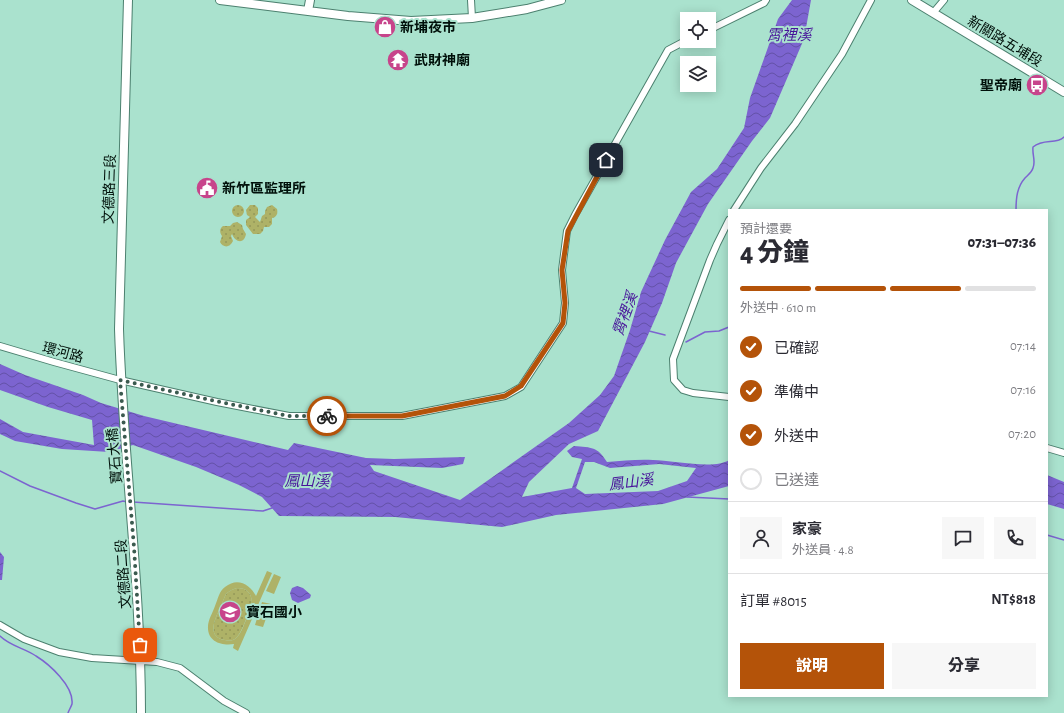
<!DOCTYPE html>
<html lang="zh-TW">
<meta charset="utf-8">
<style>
:root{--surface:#fff;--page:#f7f7f7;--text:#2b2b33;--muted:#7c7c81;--line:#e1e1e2;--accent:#b45309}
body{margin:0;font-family:"Alegreya Sans","Noto Sans TC",sans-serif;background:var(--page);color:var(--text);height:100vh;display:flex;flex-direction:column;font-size:15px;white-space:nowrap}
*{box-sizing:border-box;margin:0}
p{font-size:13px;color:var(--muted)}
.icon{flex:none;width:22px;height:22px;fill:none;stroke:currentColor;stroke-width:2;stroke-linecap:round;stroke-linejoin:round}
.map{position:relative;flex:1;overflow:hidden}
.sheet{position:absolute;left:728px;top:209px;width:320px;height:488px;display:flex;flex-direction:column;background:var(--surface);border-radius:0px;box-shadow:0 2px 10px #0003}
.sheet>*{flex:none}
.tools{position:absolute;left:680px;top:12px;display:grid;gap:8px}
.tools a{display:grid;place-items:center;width:36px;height:36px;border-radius:0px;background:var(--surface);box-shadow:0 2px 10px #0003;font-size:20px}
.pin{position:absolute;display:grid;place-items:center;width:34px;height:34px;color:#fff;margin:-17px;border-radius:8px;box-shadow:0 2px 6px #0006}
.courier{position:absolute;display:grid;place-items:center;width:40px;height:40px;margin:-20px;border:3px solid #b45309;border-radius:50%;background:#fff;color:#222;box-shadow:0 1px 5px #0007}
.overview em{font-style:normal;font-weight:800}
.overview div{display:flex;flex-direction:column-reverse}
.overview{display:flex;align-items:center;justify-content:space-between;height:68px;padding:0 12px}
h1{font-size:26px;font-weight:800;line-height:30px}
.bar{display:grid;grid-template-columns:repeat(4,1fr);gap:6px 4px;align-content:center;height:48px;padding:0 12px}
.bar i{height:5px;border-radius:3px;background:var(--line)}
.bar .active{background:var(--accent)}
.bar p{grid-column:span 4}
.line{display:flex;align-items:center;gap:10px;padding:0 12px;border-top:1px solid var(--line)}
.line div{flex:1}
.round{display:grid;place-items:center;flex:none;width:42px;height:42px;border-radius:0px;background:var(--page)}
ol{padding:0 12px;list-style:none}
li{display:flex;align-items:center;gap:12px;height:44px}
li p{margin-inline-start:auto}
li .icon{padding:4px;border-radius:50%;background:var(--accent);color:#fff;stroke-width:4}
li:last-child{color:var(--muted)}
li i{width:22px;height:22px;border:2px solid var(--line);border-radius:50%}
.primary-button{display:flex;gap:8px;margin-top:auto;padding:8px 12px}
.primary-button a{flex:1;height:46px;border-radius:0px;background:var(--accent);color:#fff;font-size:16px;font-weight:800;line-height:46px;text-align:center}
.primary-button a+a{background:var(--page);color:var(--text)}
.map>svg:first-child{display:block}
</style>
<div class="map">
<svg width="1064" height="713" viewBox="0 0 1064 713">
<defs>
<pattern id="grass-dots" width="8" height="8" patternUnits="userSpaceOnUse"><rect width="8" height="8" fill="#aeb267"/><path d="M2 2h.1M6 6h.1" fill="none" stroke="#949858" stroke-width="1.8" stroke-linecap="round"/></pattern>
<pattern id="water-waves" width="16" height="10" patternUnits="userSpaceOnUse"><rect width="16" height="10" fill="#7c64d0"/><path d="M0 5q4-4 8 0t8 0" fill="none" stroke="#6351a7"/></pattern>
</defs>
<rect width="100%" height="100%" fill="#aae2ce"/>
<path fill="url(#grass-dots)" d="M232 211a6 6 0 1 1 12 0a6 6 0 1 1-12 0Z
M250,205H255L258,208V214L255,217L260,222L262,216L265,214V211L267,207L272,205L277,209C278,213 277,217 272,218V224L269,227H264L263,231L260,234H253L246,225V220L250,217L247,215L246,210Z
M237,222L242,225L243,229L246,234C244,245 235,242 232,234L231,236L233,241C230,248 223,248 220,242L222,236C219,232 220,228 223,226H230L233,223Z
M237,588C246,588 251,592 252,602C249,610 243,632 236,638C233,641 229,641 225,640C206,637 215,619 220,608C222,604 224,598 226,594C229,591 233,589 237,588Z"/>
<path fill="#aeb267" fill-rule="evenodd" d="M267,571L272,573L238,651L233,648L234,644C222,646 207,642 208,626C208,620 213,612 215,606C218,599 219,591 225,587C237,577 250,584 256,596ZM237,588C246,588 251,592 252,602C249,610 243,633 236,638C233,641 229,641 225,640C206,637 215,619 220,608C222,604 224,598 226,594C229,591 233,589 237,588Z
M274,574L281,577L274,594L266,591Z
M262,602L271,604L263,627L255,625Z"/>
<path fill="url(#water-waves)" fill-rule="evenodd" d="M792,0H811L804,39L770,118L752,141L708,204L676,263L662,303L645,342L598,431L569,444L529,482L522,497L572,488L582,459L572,457L567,451L574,446C592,448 597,446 607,462C622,461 638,459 653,460C671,460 715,470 729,460V486L663,504L556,515L502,527L395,517L279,516L262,497L239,485L196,467L133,445L109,452L62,449L15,441L0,434V419L23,432L94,445L92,420L48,407L0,390V364L25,375L83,395L101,403L144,416L288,450L294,443L366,458L394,459L465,457L463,464L442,468L370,465L374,471L460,500L569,423L600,395L614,376L630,330L641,292L665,240L691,192L717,169L744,128L750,98L778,19ZM585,462H594L610,468L659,464L696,468L687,481L658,491L585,494L576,488Z
M1047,475L1064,482V509L1047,504Z
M0,552L4,557L2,580H0Z
M297,586L303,588L311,595L310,598L298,603L292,600L290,593L292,588Z"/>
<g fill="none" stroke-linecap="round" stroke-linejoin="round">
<path stroke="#7c64d0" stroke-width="1.5" d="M1016,210C1016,198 1017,187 1025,178C1028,175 1032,172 1033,168C1036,161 1032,155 1033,147C1044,138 1056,145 1064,137
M649,331L665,335
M686,342L705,332L719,331L729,327
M0,471L30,486L76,503L95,509L123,501L127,502
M687,497L729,499
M133,502L263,511L272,508
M1047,535L1064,540
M0,636C10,646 24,648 36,656C49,664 74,686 72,704C71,707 69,710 68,713"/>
<g stroke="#4c806f" stroke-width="8">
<path id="minor" d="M471,0L472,18
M933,13L944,0
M709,30L764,3L766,0
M734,210L761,168L795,124L842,54L871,0
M729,220L717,244L710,260L673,359L674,380L683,390L693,393L729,397
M0,346L54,362L120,380L217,402L289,416H402L505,396L521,387L563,323L565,303L562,270L567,231L575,215L668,50L687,40
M1047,448L1064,453
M0,625L24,639L59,652L92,658L157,662L180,668L224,701L246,713"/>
</g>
<g stroke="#4c806f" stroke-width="10">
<path id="major" d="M128,0L119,329C123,457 141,584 141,713
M220,0L348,16L411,21L472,18L527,9L561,0
M912,0L1064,92
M308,11L310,0"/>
</g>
<use href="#minor" stroke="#fff" stroke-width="6"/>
<use href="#major" stroke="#fff" stroke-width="8"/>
</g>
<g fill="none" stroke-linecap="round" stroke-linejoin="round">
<path stroke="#3b5a4f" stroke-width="4" stroke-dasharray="0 7.2" d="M140,645L134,547L120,380L220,402L289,416H327"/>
<path stroke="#b45309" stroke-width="5" d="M327,416H402L505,396L521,386L563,323L565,303L562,270L568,231L606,160"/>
</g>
<defs>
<g id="shop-disc" transform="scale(1.15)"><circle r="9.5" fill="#c7448b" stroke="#aae2ce"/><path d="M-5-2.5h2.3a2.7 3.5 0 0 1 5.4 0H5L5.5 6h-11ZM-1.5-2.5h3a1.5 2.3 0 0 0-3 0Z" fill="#fff"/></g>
<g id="temple-disc" transform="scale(1.15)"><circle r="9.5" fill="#c7448b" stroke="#aae2ce"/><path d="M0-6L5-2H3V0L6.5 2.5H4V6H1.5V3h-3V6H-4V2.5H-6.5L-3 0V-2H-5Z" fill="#fff"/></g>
<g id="bus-disc" transform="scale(1.15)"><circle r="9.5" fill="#c7448b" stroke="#aae2ce"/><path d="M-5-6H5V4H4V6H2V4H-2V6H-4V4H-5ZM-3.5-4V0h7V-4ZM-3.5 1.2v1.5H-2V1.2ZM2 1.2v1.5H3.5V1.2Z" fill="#fff"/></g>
<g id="civic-disc" transform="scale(1.15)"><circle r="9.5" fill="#c7448b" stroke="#aae2ce"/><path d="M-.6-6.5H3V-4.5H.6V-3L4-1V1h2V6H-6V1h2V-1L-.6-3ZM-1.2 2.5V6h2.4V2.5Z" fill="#fff"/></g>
<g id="school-disc" transform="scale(1.15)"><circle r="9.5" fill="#c7448b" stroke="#aae2ce"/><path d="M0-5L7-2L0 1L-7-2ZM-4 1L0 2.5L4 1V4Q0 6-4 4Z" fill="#fff"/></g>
</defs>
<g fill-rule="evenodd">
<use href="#shop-disc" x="385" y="27"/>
<use href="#temple-disc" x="398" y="60"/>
<use href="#bus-disc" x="1037" y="85"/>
<use href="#civic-disc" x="207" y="188"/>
<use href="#school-disc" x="230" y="612"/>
</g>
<g text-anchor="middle" stroke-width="4" stroke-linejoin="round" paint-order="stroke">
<g font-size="14" font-weight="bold" fill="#00100a" stroke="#aae2ce" text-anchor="start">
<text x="400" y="32">新埔夜市</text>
<text x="414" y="65">武財神廟</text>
<text x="1022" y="90" text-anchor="end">聖帝廟</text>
<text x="222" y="193">新竹區監理所</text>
<text x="246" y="617">寶石國小</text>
</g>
<g font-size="14" fill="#00100a" stroke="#aae2ce">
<text transform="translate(1005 41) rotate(31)" y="5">新關路五埔段</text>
<text transform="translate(109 189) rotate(-88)" y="5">文德路三段</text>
<text transform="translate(63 352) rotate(15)" y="5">環河路</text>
<text transform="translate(114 456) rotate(-95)" y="5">寶石大橋</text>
<text transform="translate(123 574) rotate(-94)" y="5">文德路二段</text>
</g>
<g font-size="15" font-style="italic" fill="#47139a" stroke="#aae2ce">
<text x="789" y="40">霄裡溪</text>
<text transform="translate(625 314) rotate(-70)" y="5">霄裡溪</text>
<text x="307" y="486">鳳山溪</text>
<text transform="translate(631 482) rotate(-7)" y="5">鳳山溪</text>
</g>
</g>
</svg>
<div class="tools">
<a><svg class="icon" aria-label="locate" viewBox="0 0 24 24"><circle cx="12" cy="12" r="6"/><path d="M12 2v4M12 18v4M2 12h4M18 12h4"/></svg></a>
<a><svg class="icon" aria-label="layers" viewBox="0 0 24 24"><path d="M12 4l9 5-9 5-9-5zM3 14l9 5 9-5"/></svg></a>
</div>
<div class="pin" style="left:140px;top:645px;background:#ea580c"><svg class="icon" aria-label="bag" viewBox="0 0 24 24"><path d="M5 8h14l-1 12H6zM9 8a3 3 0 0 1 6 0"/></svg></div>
<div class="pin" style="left:606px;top:160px;background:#1f2937"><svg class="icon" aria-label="home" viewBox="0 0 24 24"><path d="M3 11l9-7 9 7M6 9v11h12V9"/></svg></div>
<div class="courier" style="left:327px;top:416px"><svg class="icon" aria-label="bike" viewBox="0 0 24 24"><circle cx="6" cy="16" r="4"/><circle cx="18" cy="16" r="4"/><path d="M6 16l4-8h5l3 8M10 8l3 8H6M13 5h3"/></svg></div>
<section class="sheet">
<div class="overview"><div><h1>4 分鐘</h1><p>預計還要</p></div><em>07:31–07:36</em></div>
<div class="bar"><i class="active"></i><i class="active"></i><i class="active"></i><i></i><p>外送中 · 610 m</p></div>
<ol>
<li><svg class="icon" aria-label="check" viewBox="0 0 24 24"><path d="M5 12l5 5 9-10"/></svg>已確認<p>07:14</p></li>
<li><svg class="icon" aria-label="check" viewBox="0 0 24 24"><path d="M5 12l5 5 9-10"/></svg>準備中<p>07:16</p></li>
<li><svg class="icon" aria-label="check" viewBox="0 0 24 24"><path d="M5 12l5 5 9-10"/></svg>外送中<p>07:20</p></li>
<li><i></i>已送達</li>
</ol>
<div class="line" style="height:72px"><a class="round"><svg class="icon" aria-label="person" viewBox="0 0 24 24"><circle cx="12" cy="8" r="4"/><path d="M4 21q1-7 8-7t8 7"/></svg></a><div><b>家豪</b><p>外送員 · 4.8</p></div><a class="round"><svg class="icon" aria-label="chat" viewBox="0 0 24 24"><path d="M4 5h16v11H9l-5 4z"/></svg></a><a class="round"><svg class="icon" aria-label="phone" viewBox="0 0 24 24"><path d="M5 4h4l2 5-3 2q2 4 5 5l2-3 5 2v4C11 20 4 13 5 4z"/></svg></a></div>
<div class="line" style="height:52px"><div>訂單 #8015</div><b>NT$818</b></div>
<div class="primary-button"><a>說明</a><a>分享</a></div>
</section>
</div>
